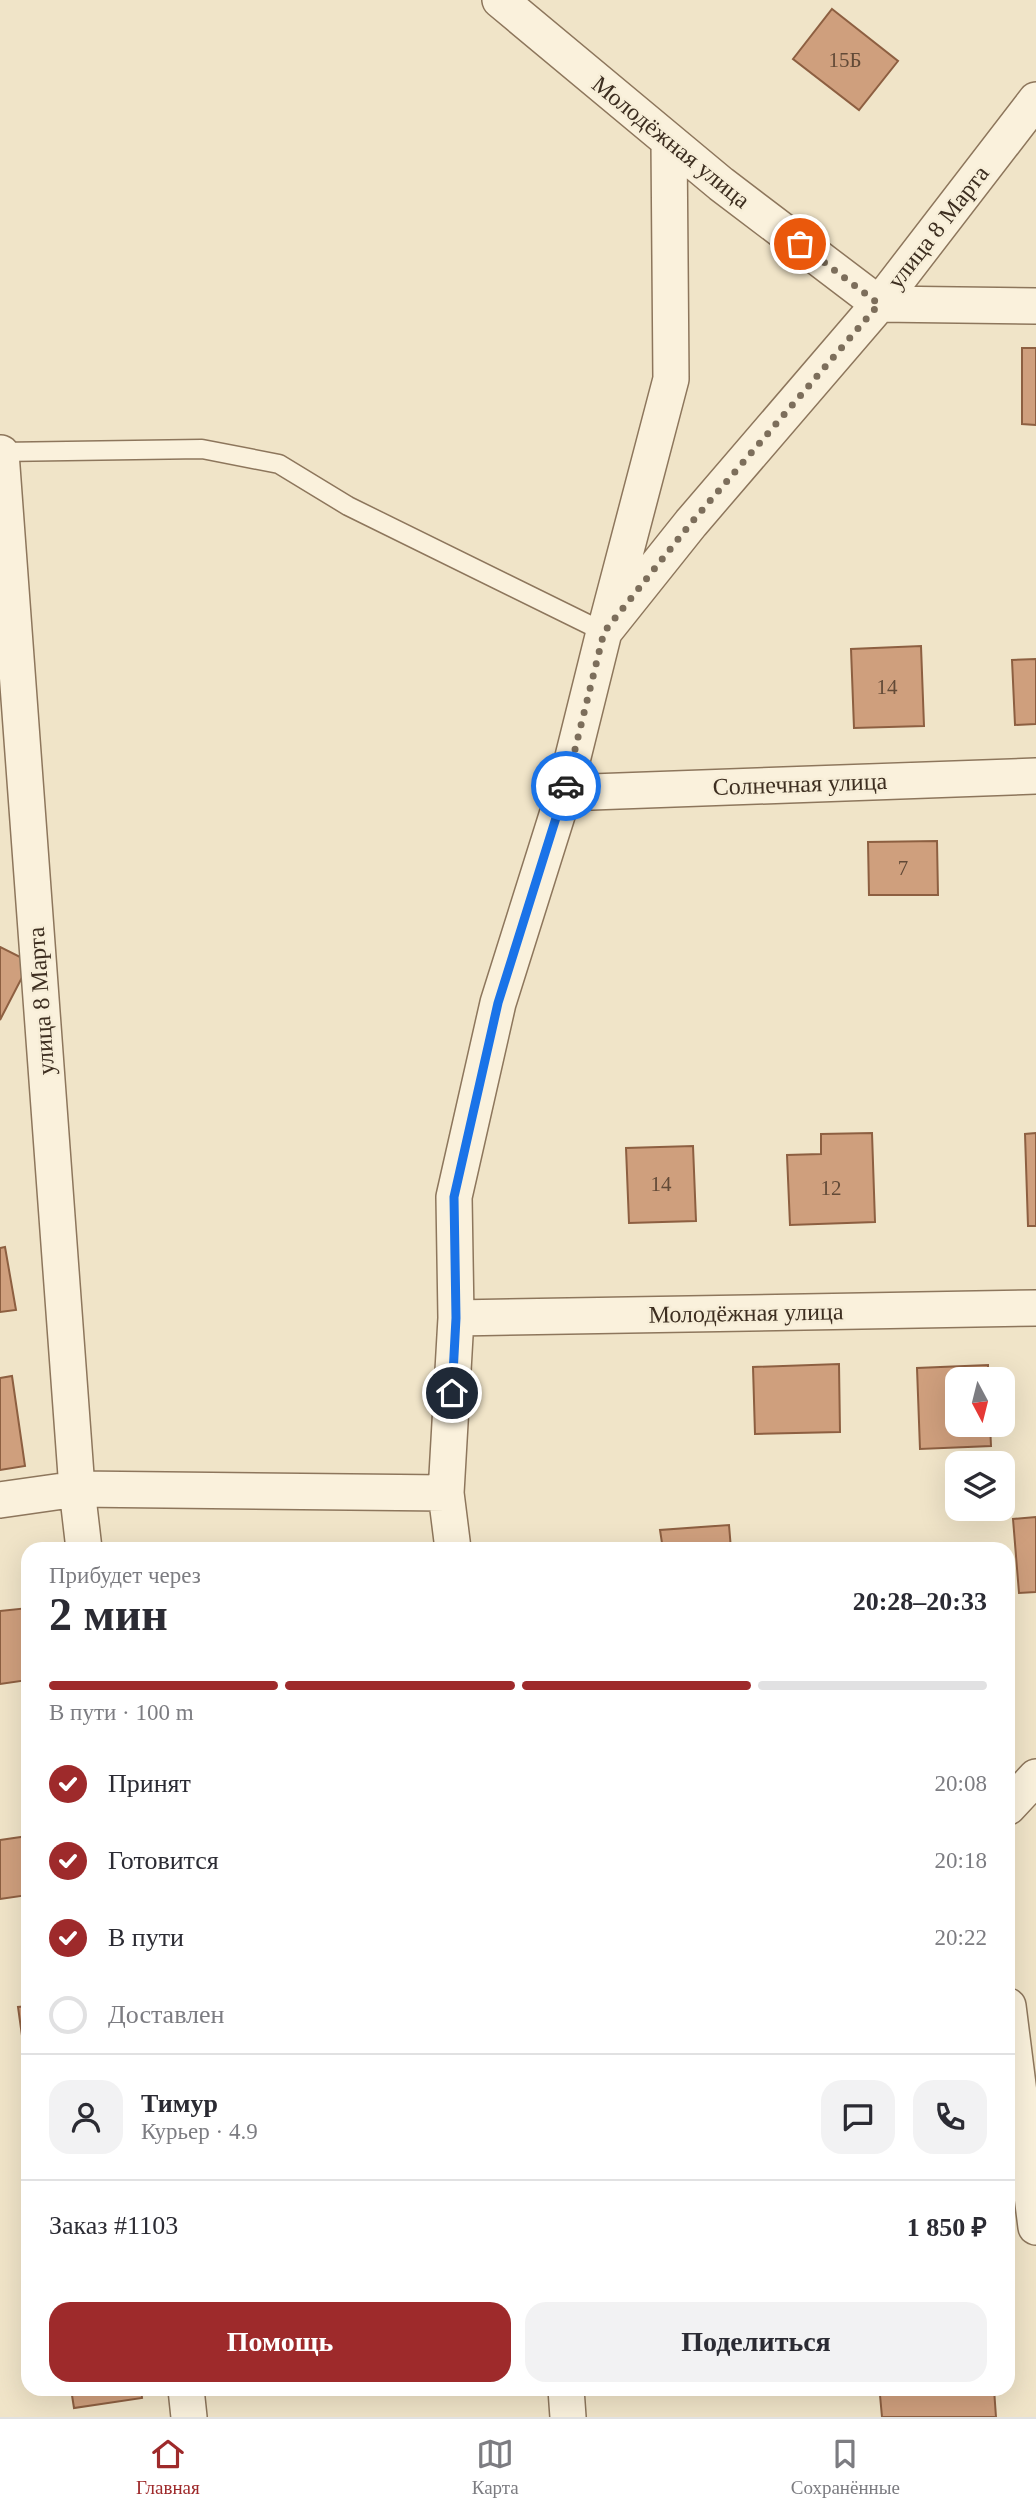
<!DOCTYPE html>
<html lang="ru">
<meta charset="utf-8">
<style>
:root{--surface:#fff;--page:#f2f2f3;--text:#2b2b33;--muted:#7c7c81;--line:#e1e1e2;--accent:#9e2a2b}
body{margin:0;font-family:"Times New Roman",serif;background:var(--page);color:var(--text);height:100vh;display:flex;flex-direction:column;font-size:26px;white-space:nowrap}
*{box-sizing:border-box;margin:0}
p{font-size:23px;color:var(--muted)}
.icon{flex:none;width:38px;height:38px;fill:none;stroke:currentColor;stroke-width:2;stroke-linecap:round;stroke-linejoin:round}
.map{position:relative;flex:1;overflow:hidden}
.drawer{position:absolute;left:21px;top:1542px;width:994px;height:854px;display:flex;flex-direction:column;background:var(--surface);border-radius:21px;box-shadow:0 7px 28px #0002}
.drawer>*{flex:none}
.needle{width:46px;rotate:173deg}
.tools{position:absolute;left:945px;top:1367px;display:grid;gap:14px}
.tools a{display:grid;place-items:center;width:70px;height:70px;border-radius:14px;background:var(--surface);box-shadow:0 7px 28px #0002;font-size:35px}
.pin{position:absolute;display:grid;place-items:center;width:60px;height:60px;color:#fff;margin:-30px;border:4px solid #fff;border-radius:50%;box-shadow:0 2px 7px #0007}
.courier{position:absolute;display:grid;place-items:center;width:70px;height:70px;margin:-35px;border:5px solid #1a73e8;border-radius:50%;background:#fff;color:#222;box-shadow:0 2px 9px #0007}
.headline em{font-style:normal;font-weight:700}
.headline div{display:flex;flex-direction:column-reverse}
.headline{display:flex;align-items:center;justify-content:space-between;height:119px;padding:0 28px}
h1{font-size:46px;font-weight:700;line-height:52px}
.bar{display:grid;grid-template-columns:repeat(4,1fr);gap:10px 7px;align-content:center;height:84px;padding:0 28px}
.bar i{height:9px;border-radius:5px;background:var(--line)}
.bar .current{background:var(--accent)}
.bar p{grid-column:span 4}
.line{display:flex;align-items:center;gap:18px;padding:0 28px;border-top:2px solid var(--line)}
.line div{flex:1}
.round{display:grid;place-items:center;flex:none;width:74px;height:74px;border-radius:21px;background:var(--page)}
ol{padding:0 28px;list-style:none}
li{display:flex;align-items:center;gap:21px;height:77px}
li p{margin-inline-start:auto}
li .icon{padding:7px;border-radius:50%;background:var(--accent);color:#fff;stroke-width:4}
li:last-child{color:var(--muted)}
li i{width:38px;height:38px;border:4px solid var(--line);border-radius:50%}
.primary-button{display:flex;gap:14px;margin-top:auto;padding:14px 28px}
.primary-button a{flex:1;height:80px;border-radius:21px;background:var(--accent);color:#fff;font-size:28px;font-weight:700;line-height:80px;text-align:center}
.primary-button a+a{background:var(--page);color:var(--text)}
.dock{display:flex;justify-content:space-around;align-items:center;height:98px;border-top:2px solid var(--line);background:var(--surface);font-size:19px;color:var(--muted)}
.dock a{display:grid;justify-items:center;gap:4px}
.dock .current{color:var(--accent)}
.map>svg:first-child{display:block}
</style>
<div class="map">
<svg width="1036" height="2417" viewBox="0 0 1036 2417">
<rect width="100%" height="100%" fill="#f0e4c8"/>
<path fill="#cf9f7d" stroke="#8d5f41" stroke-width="2" d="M832,9L898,61L859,110L793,59Z
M1022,348H1036V425L1022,424Z
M921,646L924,726L854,728L851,649Z
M1036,659V724L1015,725L1012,660Z
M937,841L938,895H869L868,842Z
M0,947L30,962L0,1020Z
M872,1133L875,1222L790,1225L787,1155L821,1154V1134Z
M1036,1133V1226H1028L1025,1134Z
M693,1146L696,1221L629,1223L626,1148Z
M5,1247L16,1310L0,1312V1248Z
M839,1364L840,1432L755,1434L753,1367Z
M988,1365V1379H957V1424H990L991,1446L920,1449L917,1368Z
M12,1376L25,1466L0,1470V1378Z
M1036,1517V1592L1019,1593L1013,1519Z
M729,1525L731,1549H642V1545L662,1543L660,1530Z
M28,1608V1680L0,1684V1611Z
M28,1836V1895L0,1899V1840Z
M28,2006V2079L18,2007Z
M71,2389H141L142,2398L74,2408Z
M922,2389H994L996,2417H882L880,2395L922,2392Z"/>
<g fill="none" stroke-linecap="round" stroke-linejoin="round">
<g stroke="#8d765c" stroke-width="21">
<path id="lane" d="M0,452L202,449L279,464L348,506L604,632"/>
</g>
<g stroke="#8d765c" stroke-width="38">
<path id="street" d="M500,0L721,184L879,304
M879,304L1036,306
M1,453L77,1489L84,1549
M608,619L671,379L669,141
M564,793L1036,776
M456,1318L1036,1308
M0,1500L77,1489L446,1493
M453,1549L446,1493L456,1318L454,1197L498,1003L564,793L604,632L691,523L879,304L1036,100
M1008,1807L1036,1777
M1008,2006L1036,2227
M186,2389L189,2417
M566,2389L568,2417"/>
</g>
<use href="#lane" stroke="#faf1dc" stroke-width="18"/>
<use href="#street" stroke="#faf1dc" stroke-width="35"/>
</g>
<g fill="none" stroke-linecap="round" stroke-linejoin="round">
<path stroke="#7c6e5b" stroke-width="7" stroke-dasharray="0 12.6" d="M566,786L604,632L691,523L879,304L800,244"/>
<path stroke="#1a73e8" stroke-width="9" d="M452,1393L456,1318L454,1197L498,1003L566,786"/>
</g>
<g text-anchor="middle" stroke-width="5" stroke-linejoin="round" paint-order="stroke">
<g font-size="21" fill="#624a37">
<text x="845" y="67">15Б</text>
<text x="887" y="694">14</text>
<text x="903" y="875">7</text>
<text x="661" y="1191">14</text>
<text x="831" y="1195">12</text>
</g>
<g font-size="24" fill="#3d2e20" stroke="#f7eed8">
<text transform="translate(671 142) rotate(39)" y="8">Молодёжная улица</text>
<text transform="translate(938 227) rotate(-52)" y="8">улица 8 Марта</text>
<text transform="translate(800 784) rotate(-2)" y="8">Солнечная улица</text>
<text transform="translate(41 1001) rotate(-94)" y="8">улица 8 Марта</text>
<text transform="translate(746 1313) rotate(-1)" y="8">Молодёжная улица</text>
</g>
</g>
</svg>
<div class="tools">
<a><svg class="needle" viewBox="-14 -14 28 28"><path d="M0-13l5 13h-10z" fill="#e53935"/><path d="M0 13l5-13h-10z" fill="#7c7c81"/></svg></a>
<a><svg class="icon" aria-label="layers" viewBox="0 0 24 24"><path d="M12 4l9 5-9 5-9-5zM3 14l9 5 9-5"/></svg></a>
</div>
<div class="pin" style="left:800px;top:244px;background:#ea580c"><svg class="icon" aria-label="bag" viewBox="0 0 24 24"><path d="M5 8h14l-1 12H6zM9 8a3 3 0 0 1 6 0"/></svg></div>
<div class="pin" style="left:452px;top:1393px;background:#1f2937"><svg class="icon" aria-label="home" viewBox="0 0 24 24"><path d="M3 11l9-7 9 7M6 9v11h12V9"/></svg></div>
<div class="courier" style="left:566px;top:786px"><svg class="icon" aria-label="car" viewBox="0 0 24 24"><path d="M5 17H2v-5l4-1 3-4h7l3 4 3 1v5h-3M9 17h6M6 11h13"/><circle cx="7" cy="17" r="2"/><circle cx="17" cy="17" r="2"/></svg></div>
<section class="drawer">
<div class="headline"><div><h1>2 мин</h1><p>Прибудет через</p></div><em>20:28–20:33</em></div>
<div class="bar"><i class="current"></i><i class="current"></i><i class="current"></i><i></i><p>В пути · 100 m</p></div>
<ol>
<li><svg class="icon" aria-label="check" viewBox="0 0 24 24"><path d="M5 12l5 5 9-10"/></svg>Принят<p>20:08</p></li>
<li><svg class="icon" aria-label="check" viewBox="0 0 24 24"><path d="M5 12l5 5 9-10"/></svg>Готовится<p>20:18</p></li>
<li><svg class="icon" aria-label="check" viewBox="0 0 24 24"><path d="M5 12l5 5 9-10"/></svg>В пути<p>20:22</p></li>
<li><i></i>Доставлен</li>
</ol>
<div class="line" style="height:126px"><a class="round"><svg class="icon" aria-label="person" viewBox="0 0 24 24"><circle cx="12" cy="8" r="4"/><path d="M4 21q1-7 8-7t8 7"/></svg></a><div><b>Тимур</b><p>Курьер · 4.9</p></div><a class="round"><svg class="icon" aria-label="chat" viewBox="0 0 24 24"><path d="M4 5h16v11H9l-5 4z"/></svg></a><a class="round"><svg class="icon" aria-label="phone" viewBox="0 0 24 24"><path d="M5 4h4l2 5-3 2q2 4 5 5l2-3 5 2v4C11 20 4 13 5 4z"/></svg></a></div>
<div class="line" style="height:91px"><div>Заказ #1103</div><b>1 850 ₽</b></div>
<div class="primary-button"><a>Помощь</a><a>Поделиться</a></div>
</section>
</div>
<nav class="dock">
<a class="current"><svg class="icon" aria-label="home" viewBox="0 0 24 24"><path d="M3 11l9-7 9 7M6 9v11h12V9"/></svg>Главная</a>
<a><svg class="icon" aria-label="map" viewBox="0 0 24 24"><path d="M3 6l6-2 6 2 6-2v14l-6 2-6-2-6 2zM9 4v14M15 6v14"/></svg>Карта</a>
<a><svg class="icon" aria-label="saved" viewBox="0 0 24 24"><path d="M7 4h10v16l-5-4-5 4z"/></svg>Сохранённые</a>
</nav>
